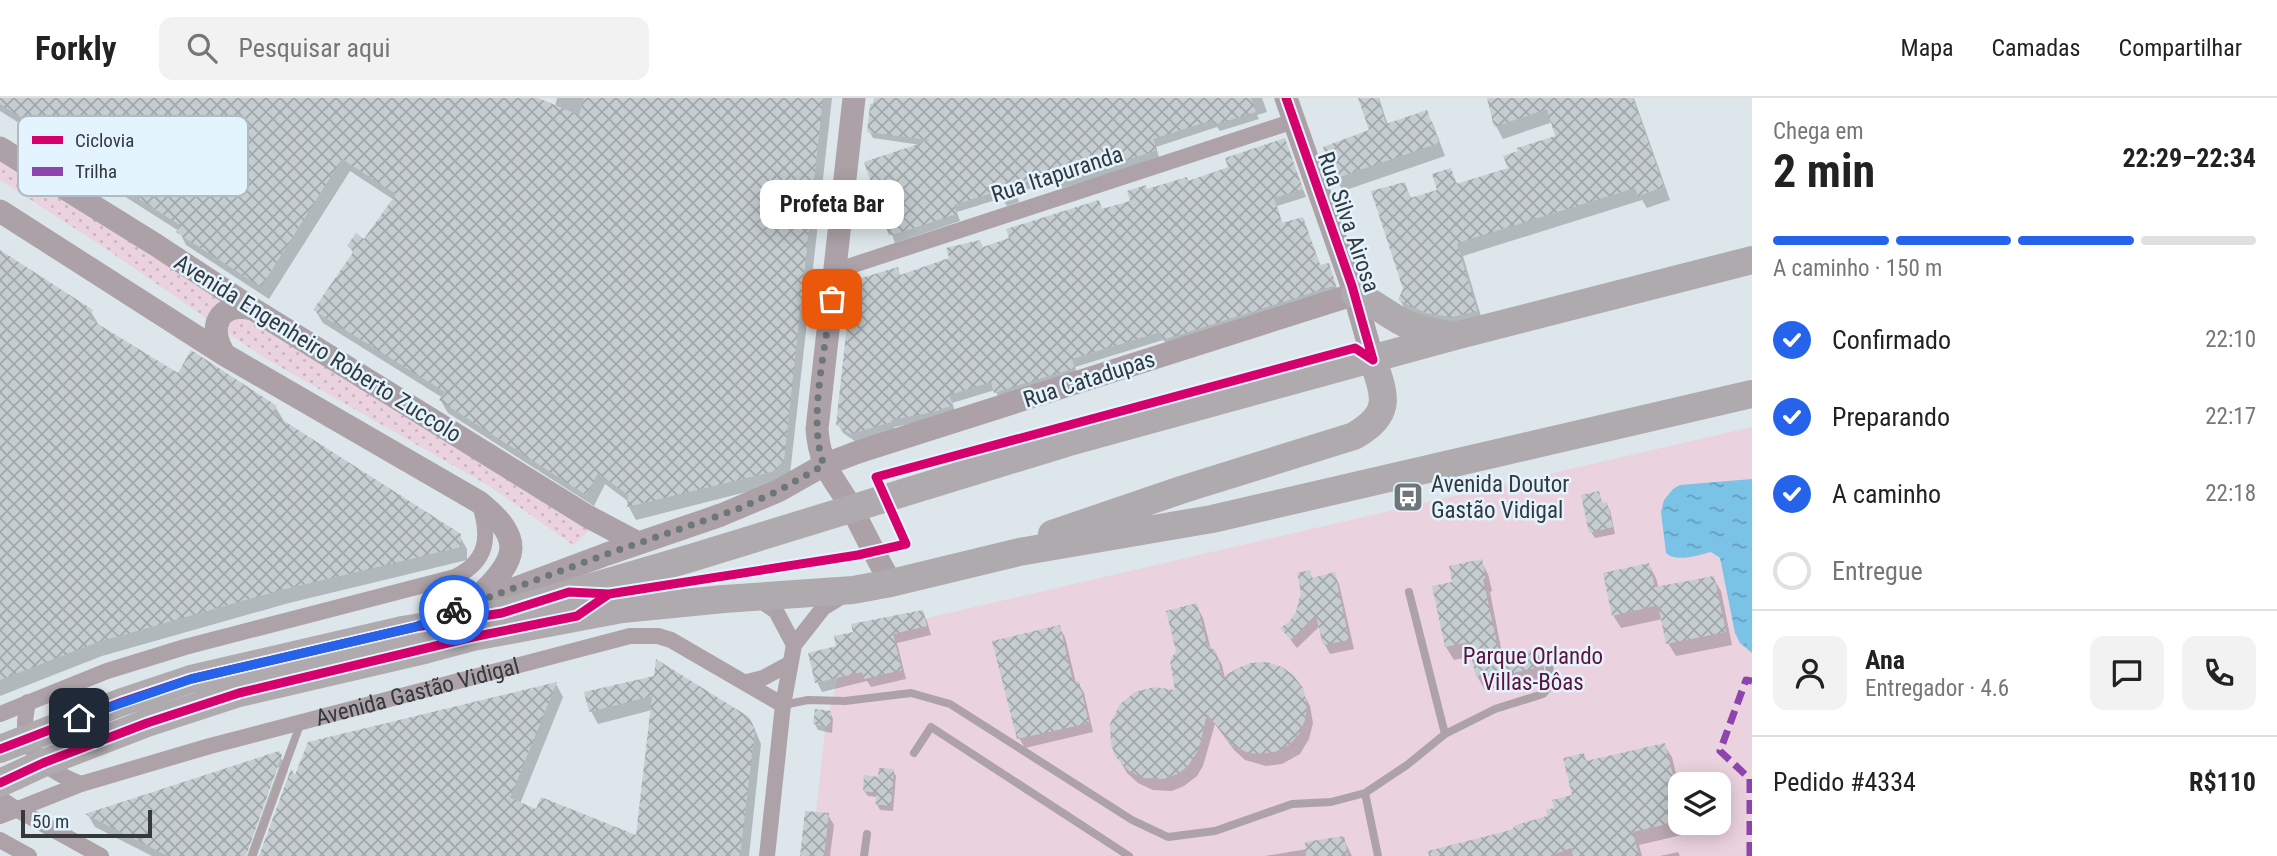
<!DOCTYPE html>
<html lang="pt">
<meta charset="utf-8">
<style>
:root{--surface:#fff;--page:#f2f2f2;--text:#222;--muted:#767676;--line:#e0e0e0;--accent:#2563eb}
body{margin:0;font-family:"Roboto Condensed",sans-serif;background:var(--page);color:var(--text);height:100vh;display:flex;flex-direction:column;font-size:26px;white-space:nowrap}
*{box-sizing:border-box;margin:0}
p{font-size:23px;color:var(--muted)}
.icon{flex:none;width:38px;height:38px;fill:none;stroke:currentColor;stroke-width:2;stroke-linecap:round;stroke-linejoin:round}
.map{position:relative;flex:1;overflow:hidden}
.side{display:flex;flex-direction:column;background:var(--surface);width:525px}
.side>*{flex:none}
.tools{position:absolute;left:1668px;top:674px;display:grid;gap:14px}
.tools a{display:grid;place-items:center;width:63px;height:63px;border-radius:14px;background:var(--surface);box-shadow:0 4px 18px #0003;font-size:35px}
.scale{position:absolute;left:21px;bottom:18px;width:131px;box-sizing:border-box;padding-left:7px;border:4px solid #33393d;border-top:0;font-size:19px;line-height:24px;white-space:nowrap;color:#33393d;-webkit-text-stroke:5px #e4f4fe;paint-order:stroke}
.pin{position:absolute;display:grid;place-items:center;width:60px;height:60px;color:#fff;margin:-30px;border-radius:14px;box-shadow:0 4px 10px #0006}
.courier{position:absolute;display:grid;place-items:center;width:70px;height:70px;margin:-35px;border:5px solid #2563eb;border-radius:50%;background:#fff;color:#222;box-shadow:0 2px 9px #0007}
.bubble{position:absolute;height:49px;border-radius:14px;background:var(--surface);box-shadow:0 4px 18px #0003;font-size:23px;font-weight:700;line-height:49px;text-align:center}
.overview em{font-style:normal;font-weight:700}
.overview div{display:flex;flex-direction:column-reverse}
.overview{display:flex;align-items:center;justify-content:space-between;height:119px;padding:0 21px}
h1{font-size:46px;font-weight:700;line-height:52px}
.bar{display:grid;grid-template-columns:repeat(4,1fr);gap:10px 7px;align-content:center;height:84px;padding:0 21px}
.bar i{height:9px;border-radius:5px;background:var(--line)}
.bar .on{background:var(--accent)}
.bar p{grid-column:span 4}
.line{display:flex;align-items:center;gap:18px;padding:0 21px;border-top:2px solid var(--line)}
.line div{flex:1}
.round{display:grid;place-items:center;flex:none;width:74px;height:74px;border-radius:14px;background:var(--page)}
ol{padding:0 21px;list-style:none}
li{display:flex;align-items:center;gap:21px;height:77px}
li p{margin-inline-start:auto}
li .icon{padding:7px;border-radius:50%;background:var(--accent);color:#fff;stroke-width:4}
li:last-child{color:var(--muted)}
li i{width:38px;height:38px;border:4px solid var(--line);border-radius:50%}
header{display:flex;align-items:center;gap:42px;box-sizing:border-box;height:98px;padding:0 35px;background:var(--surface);border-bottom:2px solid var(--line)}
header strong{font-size:33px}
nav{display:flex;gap:38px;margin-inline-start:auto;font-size:24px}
.search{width:490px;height:63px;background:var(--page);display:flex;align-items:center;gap:18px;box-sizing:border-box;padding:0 24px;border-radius:14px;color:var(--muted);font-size:26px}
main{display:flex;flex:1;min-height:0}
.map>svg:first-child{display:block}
</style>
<header>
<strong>Forkly</strong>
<div class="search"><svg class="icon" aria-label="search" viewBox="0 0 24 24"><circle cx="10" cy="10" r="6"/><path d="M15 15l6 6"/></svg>Pesquisar aqui</div>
<nav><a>Mapa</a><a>Camadas</a><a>Compartilhar</a></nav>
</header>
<main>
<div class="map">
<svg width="1752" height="758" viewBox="0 0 1752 758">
<defs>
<pattern id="garden-dots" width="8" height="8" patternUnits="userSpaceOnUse" patternTransform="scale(1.75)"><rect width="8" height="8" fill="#ebd2df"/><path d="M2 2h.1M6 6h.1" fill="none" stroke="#cab5c0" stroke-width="1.8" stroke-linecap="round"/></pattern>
<pattern id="water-ripples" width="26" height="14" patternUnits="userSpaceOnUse" patternTransform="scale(1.75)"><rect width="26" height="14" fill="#7ac3e6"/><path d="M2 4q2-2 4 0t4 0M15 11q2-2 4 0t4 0" fill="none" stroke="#659fbc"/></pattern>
<pattern id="building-cross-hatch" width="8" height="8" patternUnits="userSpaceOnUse" patternTransform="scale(1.75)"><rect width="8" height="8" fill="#c5cdd0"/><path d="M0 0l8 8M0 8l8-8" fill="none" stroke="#a1a7aa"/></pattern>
</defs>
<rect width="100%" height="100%" fill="#dde6ea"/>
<path fill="#ebd2df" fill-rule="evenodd" d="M1752,329V758H811L826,624L846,552L901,526ZM1680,686H1718V724H1680Z"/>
<path fill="url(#garden-dots)" d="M0,59L591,431L573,447L491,389L263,259L105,150L0,82Z"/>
<path fill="url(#water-ripples)" d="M1752,381V555L1740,545L1735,535L1720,460L1711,454C1698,457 1677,465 1666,455L1661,414L1664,402L1673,391L1680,387Z"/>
<path fill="#0003" d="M0,0H534L555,9L557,0H832L790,376L782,385L636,422L629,409V404L605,386L594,408L448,315L441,303L443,300L323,225L315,212L354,156L349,148L364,144L394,102L350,73L269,201L186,147L179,133L102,84L96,73L0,13Z
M876,0H1262L1267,14L1257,17L1259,21L1220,33L1217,29L1156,49L1159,59L1101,79L1062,90L1057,82L1016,95L1019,104L1007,108L1002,100L957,114L960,123L895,145L866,65L921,47L873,40L869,33Z
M1360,0H1379L1388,27L1426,14L1433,26L1445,58L1343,93L1336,81L1325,50L1371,34Z
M1489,0H1634L1670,102L1647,110L1642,102L1463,158L1483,225L1460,231L1407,215L1400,202L1405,192L1404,86L1412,102L1439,93L1450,72L1458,87L1510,71L1557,39L1553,24L1503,41L1496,28Z
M1284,42L1306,99L1277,108L1283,127L1306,129L1321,169L1328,167L1339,195L1169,249L1163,242L1075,269L1078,278L1000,302L995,292L952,305L956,315L938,321L894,329L895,332L855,343L843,335L838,326L897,171L901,179L983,151L1099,104L1103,113L1132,104L1147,93L1189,85L1220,74Z
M0,154L91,214L99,227L179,277L276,310L284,323L459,437L467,451V462L289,505L102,558L0,598Z
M1598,395L1603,406H1606L1610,412L1615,436L1595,440L1591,434Z
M1481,463L1488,476L1492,493L1490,494L1503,560L1536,553L1543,566L1547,582L1513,589L1511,586L1485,592L1477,578L1473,558L1454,562L1446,549L1454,486Z
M1649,467L1656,480L1659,491L1713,480L1721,493L1732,547L1676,558L1668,545L1663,521L1621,530L1613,517Z
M1309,474L1313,481L1334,476L1339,486L1354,551L1330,556L1325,547L1320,528L1297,550L1282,531L1291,526L1298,515Z
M1196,507L1203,520L1211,552L1215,554L1222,567L1225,580L1297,584L1310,608L1313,625L1309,641L1300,656L1282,666L1266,668L1245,662L1234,652L1215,626L1203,668L1197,678L1184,688L1172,693L1153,692L1138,685L1127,675L1119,661L1177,593Z
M922,514L927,523L931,537L897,545L906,581L871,589L867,583L822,594L817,584L838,549Z
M1059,529L1065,539L1076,585H1078L1084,595L1093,634L1025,650L1019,640Z
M656,579L748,620L756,634L761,646L749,758H261L295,681L556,586L563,599L520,706L537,713L637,740L652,612L598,626L591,613Z
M830,614L833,621L832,635L818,632L815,626Z
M1664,647L1672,659L1680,693V724H1688L1690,735L1639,747L1642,758H1451L1549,720L1556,711L1574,698L1583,657L1587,664Z
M278,655L288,672L257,758H247L279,669H276L243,758H152L95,729L88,717Z
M893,673L896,678L893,713L880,712L877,706L878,699L868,698L864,693Z
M828,717L834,727L830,758H802Z
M1343,740L1352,758H1265L1307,751Z
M1678,754L1680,758H1660Z"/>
<path fill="url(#building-cross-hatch)" d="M0,0H538L579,17L584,0H823L784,363L775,373L627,409L628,397L598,375L586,397L439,302L445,294L313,212L354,153L347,148L356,135L364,141L396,96L342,61L261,189L176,134L180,127L92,71L95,66L0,6Z
M874,0H1251L1256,14L1214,27L1213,22L1153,41L1157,52L1097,72L1056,84L1054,75L1013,88L1016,97L1001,102L998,93L954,107L957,116L889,138L864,64L930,42L867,34L870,6H873Z
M1358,0H1378L1386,26L1427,12L1439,45L1334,81L1323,49L1369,32Z
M1487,0H1633L1664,89L1638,98L1635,90L1457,145L1477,213L1452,219L1426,215L1398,202L1403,191L1371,93L1405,84L1410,100L1437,92L1432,76L1451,70L1456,86L1508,70L1503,58L1518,53L1517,50L1555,38L1547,11L1494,29Z
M1285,40L1303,91L1274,100L1282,125L1303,119L1320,167L1329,165L1336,187L1163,242L1160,234L1072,261L1075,270L994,295L991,284L949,297L953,307L934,314L891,322L892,324L850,336L836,327L851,190L858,181L898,169L900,177L949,160L946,150L980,142L983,149L1009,140L1006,131L1099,102L1102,111L1130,103L1127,93L1146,87L1147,91L1187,79L1188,83L1220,72L1228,69L1225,60Z
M0,152L93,212L88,220L178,275L191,252L277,308L273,316L461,436V449L281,492L95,545L0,582Z
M1599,393L1602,405L1607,404L1613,429L1589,435L1581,397Z
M1482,461L1486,480L1483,481L1500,559L1537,551L1540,569L1504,577L1503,573L1476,579L1468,544L1445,549L1432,488L1452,484L1449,468Z
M1649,465L1655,489L1714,478L1726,534L1666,546L1658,507L1612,518L1603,475Z
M1310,472L1312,480L1335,474L1349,542L1323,547L1316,518L1291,542L1280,530L1289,524L1296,514L1301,494L1297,475Z
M1197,505L1207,547L1216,553L1222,579L1240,569L1251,565L1267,564L1282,569L1293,577L1303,590L1307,607L1305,622L1299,636L1290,646L1275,654L1258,656L1246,654L1231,646L1207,616L1199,651L1187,669L1177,676L1164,681L1144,680L1129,673L1115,658L1111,646L1110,626L1120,606L1135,594L1154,589L1175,592L1170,563L1176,553L1166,513Z
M923,512L927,528L893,536L902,572L864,581L862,574L815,585L808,555L836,548L834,538L853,534L851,526Z
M1060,527L1073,584L1079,583L1089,625L1017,641L992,543Z
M656,561L749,619L755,631L740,758H259L291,671L295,677L308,644L557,584L510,700L536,711L541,699L636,737L652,598L589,614L584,594L654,578Z
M815,611L831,613L830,629L813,626Z
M1665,645L1680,705V723L1633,734L1639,758H1573L1571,750L1550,758H1429L1428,753L1511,732L1516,727L1547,718L1546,712L1554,710L1552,702L1572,697L1563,660L1584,655L1586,663Z
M279,653L282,657L246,758H168L85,716Z
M879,670L894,671L891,708L875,706L877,695L863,693L864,677L878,679Z
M805,713L829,715L824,758H800Z
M1344,738L1348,758H1306L1305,744Z"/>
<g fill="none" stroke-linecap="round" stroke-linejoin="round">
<path stroke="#ada2a7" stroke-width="8" d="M1409,494L1445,636
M783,607L808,602L845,603L911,595L950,606L1132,722L1168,739L1215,733L1292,706L1331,704L1365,695L1407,667L1445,636L1495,611L1543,596L1551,586L1549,565
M914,655L931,629L1129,758
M1365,695L1378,758
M252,758L301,624
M864,758L867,736"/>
<g stroke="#ada2a7" stroke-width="16">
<path d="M835,173L1294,23"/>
<path d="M758,501L776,513L794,547"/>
<path d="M747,584L763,580L789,566"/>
<path d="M28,604C27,611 25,619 25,626C25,659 55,676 81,686"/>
<path d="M0,616L107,573L185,549L455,479C488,463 490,439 480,407"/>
<path d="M0,700L16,711L101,758"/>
<path id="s1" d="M0,718L81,686L210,648L630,538H658L671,542L783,607"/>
<path d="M0,742L29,758"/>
<path d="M767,758L783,607L794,547L823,510L844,497"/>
</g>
<path stroke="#aba1a7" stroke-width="23" d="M854,0L817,331C820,371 834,379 852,411C865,436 877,461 891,485
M1286,0L1352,188L1373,262
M0,50L156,147L253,211L587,418L638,445
M0,113L225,257L479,404C525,441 518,461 479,498
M225,257C207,231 217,203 253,211
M438,519L607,456L721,417L778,393L824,367L858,354L1355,196"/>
<path stroke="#aeaaae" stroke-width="28" d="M1355,196C1372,204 1387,216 1404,225C1419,232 1436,235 1453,238
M1052,436L1184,391L1354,338C1393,315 1385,299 1373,262
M403,532L502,515L691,460L1069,344L1455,238L1752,162
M424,552L473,539L622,511L724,501L853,492L891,485L1019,454L1212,421L1752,296"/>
<path stroke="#aeaaae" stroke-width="28" d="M0,651L122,604L191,581L403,532
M0,685L43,665L147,625L239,595L424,552"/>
<path stroke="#8e44ad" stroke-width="7" stroke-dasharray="14 7" stroke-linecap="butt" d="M1750,758V681L1720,653L1746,582L1752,583"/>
<g stroke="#e4f4fe" stroke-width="13">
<path id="cycleway" d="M1286,0L1352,188L1373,262
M0,651L122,604L191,581L415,529L502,515L569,494L609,496
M0,685L43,665L147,625L239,595L473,539L577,518L609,496L858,457L906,446L876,379L1355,250L1373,262"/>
</g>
<use href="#cycleway" stroke="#d6006c" stroke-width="9"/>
</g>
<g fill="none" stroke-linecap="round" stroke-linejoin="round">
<path stroke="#6e767a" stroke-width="7" stroke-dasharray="0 12.6" d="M454,512L607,456L738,411L778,393L824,367C807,325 826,246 832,201"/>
<path stroke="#2563eb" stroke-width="9" d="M79,620L191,581L415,529L454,512"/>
</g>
<defs>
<g id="bus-square" transform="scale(1.575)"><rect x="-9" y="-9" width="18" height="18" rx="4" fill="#6e767a" stroke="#e4f4fe"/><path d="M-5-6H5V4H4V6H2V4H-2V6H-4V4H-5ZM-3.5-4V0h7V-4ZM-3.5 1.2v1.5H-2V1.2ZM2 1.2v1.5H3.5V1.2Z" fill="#fff"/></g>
</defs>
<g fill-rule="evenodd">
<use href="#bus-square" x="1408" y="399"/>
</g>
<g text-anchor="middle" stroke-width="5" stroke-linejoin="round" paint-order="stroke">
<g font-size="23" fill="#33393d" stroke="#e4f4fe">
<text transform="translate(1057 76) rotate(-18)" y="8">Rua Itapuranda</text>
<text transform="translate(1349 124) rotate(71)" y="8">Rua Silva Airosa</text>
<text transform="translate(318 250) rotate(32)" y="8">Avenida Engenheiro Roberto Zuccolo</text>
<text transform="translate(1089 281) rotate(-18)" y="8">Rua Catadupas</text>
<text dy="8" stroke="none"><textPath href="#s1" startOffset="436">Avenida Gastão Vidigal</textPath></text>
</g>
<g font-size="23" fill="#33393d" stroke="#e4f4fe" text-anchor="start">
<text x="1431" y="394">Avenida Doutor<tspan x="1431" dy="26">Gastão Vidigal</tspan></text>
</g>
<g font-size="23" fill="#60123a" stroke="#e4f4fe">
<text x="1533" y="566">Parque Orlando<tspan x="1533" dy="26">Villas-Bôas</tspan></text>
</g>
</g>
<rect x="18" y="18" width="230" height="80" rx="10" fill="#e4f4fe" stroke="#afbcc4" stroke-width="2"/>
<rect x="32" y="38" width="31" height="8" fill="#d6006c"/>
<rect x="32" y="69" width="31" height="9" fill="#8e44ad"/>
<g font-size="19" fill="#33393d">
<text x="75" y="49">Ciclovia</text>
<text x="75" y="80">Trilha</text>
</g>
</svg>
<div class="tools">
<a><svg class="icon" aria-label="layers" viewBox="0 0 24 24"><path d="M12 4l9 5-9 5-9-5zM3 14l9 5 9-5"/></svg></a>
</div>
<div class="scale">50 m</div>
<div class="pin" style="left:832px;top:201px;background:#ea580c"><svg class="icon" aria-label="bag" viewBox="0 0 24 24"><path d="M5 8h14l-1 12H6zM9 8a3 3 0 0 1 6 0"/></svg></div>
<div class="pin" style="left:79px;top:620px;background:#1f2937"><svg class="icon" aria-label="home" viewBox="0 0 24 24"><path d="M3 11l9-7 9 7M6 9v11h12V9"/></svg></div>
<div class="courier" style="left:454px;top:512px"><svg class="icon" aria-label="bike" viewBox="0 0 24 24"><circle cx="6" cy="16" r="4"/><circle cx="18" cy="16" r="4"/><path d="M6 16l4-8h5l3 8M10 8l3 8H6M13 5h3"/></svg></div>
<div class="bubble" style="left:760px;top:82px;width:144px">Profeta Bar</div>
</div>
<section class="side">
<div class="overview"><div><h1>2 min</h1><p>Chega em</p></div><em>22:29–22:34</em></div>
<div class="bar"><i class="on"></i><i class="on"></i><i class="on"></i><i></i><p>A caminho · 150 m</p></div>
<ol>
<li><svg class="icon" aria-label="check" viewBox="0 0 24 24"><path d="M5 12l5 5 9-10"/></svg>Confirmado<p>22:10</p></li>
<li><svg class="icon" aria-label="check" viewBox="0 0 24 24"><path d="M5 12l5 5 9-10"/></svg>Preparando<p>22:17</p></li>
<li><svg class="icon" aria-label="check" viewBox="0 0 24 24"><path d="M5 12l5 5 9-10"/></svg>A caminho<p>22:18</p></li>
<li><i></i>Entregue</li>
</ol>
<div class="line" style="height:126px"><a class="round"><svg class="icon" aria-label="person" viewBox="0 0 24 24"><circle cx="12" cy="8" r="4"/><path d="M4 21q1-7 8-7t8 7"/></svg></a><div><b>Ana</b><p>Entregador · 4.6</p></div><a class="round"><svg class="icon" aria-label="chat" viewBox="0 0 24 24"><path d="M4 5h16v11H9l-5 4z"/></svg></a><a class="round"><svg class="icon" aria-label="phone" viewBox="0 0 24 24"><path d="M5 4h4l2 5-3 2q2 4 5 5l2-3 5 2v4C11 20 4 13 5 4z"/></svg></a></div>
<div class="line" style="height:91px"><div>Pedido #4334</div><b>R$110</b></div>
</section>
</main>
